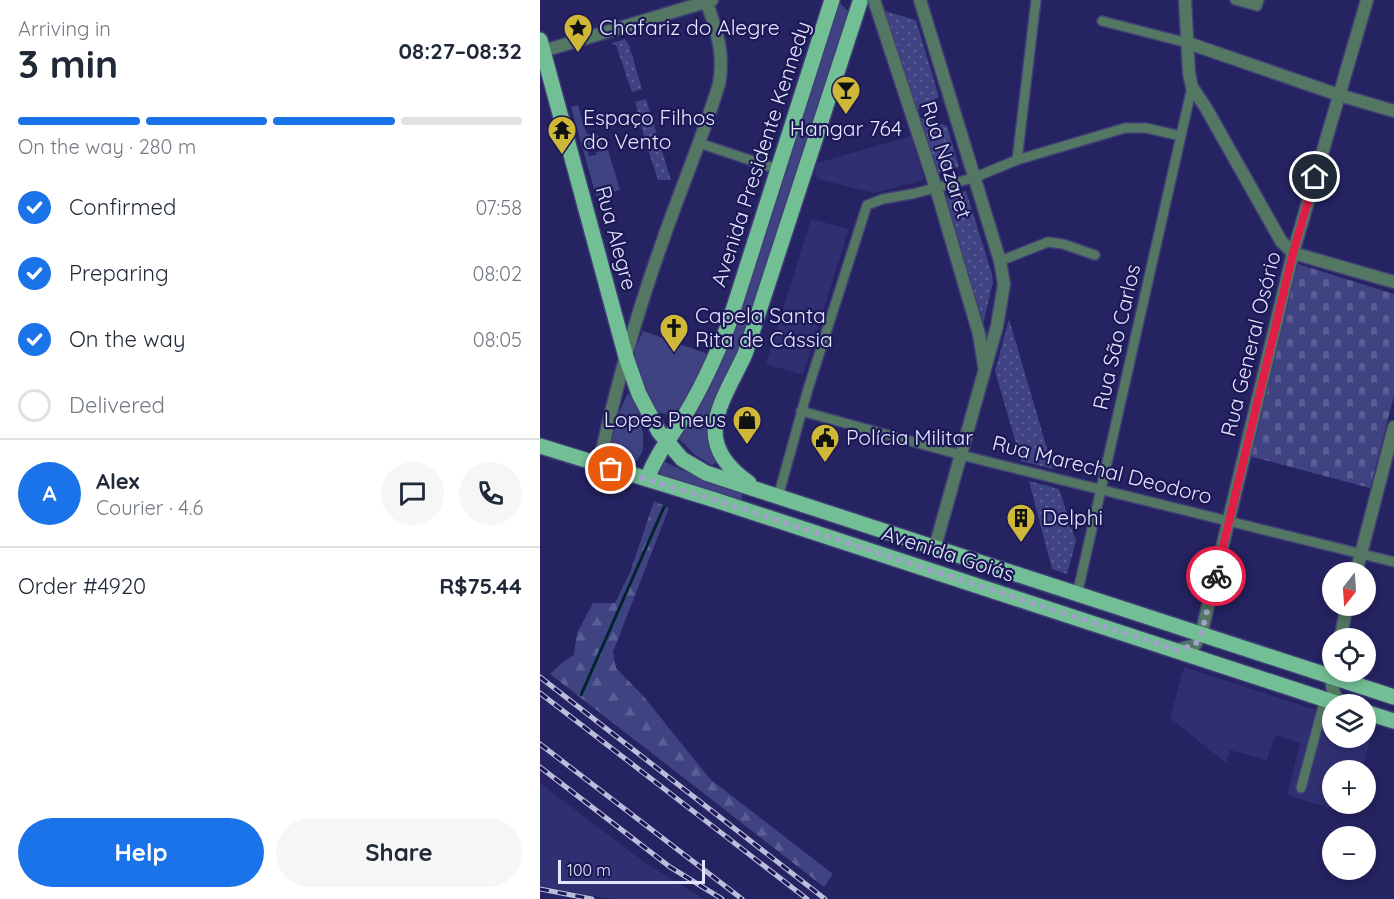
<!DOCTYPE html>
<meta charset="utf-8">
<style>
:root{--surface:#fff;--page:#f6f6f7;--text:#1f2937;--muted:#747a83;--line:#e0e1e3;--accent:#1a73e8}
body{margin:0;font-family:Quicksand,sans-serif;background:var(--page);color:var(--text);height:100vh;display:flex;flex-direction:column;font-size:22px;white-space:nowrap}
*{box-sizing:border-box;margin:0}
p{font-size:20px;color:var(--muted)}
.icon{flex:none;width:33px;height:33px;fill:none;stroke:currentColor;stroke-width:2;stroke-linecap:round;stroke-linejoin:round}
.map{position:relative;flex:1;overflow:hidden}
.drawer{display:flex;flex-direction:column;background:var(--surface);width:540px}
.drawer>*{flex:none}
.needle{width:39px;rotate:197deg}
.buttons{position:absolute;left:782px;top:562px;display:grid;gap:12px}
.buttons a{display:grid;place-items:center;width:54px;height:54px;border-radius:50%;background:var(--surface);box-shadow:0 3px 9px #0003;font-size:30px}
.scale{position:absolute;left:18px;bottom:15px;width:147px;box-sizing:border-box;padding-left:6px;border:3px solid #e3e6fe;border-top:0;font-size:16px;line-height:21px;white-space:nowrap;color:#e3e6fe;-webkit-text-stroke:4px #1c1855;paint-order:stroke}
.pin{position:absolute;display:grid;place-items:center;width:51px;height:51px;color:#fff;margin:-26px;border:3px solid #fff;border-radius:50%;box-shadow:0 2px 6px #0007}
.courier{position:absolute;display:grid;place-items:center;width:60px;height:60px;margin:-30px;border:4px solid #e11d48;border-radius:50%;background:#fff;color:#222;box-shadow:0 2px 8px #0007}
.summary em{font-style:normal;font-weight:800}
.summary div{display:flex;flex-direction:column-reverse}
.summary{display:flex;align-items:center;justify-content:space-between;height:102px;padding:0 18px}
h1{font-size:39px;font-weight:800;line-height:45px}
.bar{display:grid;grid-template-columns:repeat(4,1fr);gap:9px 6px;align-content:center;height:72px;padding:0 18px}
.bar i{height:8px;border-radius:4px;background:var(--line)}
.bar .on{background:var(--accent)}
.bar p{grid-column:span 4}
.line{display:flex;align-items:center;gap:15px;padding:0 18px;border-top:2px solid var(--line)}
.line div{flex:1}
.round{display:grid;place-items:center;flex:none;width:63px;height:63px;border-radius:32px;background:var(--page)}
ol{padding:0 18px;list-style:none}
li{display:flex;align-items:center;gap:18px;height:66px}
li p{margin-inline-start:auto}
li .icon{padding:6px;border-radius:50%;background:var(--accent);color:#fff;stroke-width:4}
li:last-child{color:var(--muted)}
li i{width:33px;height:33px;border:3px solid var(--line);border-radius:50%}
.cta{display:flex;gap:12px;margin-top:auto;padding:12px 18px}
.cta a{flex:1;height:69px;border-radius:36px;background:var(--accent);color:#fff;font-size:24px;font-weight:800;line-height:69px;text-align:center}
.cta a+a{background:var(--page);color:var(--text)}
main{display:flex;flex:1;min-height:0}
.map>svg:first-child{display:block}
</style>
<main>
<section class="drawer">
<div class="summary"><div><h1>3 min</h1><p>Arriving in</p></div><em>08:27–08:32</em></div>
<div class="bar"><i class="on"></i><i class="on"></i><i class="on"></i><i></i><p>On the way · 280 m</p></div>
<ol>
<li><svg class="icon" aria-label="check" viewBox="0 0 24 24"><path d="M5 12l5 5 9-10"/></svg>Confirmed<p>07:58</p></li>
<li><svg class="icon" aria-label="check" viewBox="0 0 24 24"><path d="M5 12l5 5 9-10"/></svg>Preparing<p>08:02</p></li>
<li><svg class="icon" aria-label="check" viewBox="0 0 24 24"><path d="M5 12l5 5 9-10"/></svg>On the way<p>08:05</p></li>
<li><i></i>Delivered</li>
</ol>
<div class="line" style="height:108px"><b class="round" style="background:var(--accent);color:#fff">A</b><div><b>Alex</b><p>Courier · 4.6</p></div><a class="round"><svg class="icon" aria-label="chat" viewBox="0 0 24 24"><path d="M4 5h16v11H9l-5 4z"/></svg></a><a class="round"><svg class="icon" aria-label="phone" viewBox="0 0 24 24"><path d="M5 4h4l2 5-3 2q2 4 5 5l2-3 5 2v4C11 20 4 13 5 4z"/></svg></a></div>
<div class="line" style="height:78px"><div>Order #4920</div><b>R$75.44</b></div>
<div class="cta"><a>Help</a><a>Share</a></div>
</section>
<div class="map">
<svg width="854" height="899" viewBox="0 0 854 899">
<defs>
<pattern id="grass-dots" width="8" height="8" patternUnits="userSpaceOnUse" patternTransform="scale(1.5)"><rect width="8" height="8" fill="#404382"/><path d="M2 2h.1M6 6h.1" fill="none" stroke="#5b5e95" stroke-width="1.8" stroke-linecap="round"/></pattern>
<pattern id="forest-firs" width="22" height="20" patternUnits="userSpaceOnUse" patternTransform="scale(1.5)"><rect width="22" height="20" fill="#404382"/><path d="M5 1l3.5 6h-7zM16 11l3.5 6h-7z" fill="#5b5e95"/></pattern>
<pattern id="cemetery-stones" width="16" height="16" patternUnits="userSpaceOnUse" patternTransform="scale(1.5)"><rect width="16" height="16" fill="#404382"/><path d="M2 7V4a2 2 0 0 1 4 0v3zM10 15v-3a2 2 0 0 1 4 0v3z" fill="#5b5e95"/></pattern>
</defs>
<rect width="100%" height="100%" fill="#252361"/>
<path fill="#302f72" d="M371,136L384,180L334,193L278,179L275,173L277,163Z
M271,219L309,229L263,375L226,364Z
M644,667L792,715V738H825V725L834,728L821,771H792V804H811L808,814L747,795L760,743L735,735L727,760L690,750L686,763L630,718Z
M0,783L104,862L164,899H71L0,886Z"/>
<path fill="url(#grass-dots)" d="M345,11L376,20L399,97L377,110Z
M85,39L89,45L102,89L92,92L76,45H73L72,43Z
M106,99L131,180H118L107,147L108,138L104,136L95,102Z
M377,117L407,126L419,167L395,174Z
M426,191L452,274L453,282L442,329L402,198Z
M469,319L513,469L481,461L455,371Z
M489,481L519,489L536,541L527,574L512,569Z"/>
<path fill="url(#forest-firs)" d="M114,501L129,508L73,652L76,668L104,697L170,779L293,874L284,887L10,674L23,662L34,655L37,633L53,603H75L91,570Z"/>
<path fill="url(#cemetery-stones)" d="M758,264L854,294V396L830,488L709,456Z"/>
<path fill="#404382" d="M297,0L308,11L255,182L198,350L169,422L168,442L175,458V464L172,465L155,455L139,439L183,349Z
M38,105L46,133L53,136L54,134L61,137L62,147L48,150L49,156L57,155L56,152L68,150L80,190L56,196L31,107Z
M103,331L171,355L149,397L133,414C126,414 120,414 115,409C105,400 94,367 95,354C95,347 100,339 103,331Z
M88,393C98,406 105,431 103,448C102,455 98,459 93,464H85L65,457L70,432Z
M123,461L164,480L202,493V500L175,494L121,476L119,469Z"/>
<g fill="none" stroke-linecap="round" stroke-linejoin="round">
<path stroke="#00232d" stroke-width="3" d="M41,695L124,507"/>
<g stroke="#403e77" stroke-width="12">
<path id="minor" d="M695,0L717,6L719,0
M562,21L648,43
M159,143L237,169
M477,160L496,0
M460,261L508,242L523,244L555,255
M261,411L421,455L854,562
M238,497L268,389L327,205L343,199L372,194L433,178L477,160L585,128H606L641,136
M537,595L652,87
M761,788L785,699"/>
</g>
<g stroke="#403e77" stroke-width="15">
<path id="tertiary" d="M334,0L396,188L439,334L444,366
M380,0L460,261L464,284L457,326L395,547
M645,0L649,73L652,87L666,108L741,241L753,253L854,282
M648,43L799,95L854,111
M0,52L172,0
M59,465C75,389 97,313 123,240C141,188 163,137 179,84C185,52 176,30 166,0
M816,573L854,427
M800,639L807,606
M637,650L655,645L661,635L753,253L827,0
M792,672C790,685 793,694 801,705"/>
</g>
<g stroke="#403e77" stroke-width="18">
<path id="primary" d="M0,40L86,357L99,394L119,432L142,459L166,473L221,491L854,697
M0,446L175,500L802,705
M107,479C117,453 130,438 145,415C162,387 176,356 188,326L292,0
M209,483C150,442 181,405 205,354L320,2
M825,712L854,721"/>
</g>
<use href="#minor" stroke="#537762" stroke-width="9"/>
<use href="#tertiary" stroke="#537762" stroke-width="12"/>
<use href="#primary" stroke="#72bf95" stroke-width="15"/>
<g stroke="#bbbddd" stroke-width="5">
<path id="rail" d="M0,677L285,899
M0,693L267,899
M0,744L202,899
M0,767L130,867L182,899
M0,889L52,899"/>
</g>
<use href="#rail" stroke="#1c1855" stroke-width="3" stroke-dasharray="9" stroke-linecap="butt"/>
</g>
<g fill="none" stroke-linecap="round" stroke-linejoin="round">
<path stroke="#a0a2c7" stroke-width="6" stroke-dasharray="0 10.8" d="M71,469L175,500L637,650L655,645L661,635L676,576"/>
<path stroke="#e11d48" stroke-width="8" d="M676,576L753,253L775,177"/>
</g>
<defs>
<g id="sight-pin" transform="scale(1.5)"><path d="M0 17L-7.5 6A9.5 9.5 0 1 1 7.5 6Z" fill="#cfb837" stroke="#1c1855"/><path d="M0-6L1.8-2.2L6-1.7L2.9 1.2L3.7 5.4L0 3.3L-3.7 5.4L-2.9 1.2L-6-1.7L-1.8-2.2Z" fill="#111"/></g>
<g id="bar-pin" transform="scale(1.5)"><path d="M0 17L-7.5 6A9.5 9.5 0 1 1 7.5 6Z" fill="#cfb837" stroke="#1c1855"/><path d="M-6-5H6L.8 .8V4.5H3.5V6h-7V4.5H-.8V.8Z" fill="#111"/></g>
<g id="temple-pin" transform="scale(1.5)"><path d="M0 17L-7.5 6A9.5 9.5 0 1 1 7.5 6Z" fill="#cfb837" stroke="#1c1855"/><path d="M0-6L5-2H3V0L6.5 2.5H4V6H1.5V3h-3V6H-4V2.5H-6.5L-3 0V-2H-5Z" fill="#111"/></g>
<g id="church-pin" transform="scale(1.5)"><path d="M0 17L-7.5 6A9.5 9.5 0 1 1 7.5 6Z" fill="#cfb837" stroke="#1c1855"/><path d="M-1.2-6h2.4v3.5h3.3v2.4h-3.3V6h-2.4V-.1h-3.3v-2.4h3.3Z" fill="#111"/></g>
<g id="shop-pin" transform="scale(1.5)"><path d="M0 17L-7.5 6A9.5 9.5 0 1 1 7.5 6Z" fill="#cfb837" stroke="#1c1855"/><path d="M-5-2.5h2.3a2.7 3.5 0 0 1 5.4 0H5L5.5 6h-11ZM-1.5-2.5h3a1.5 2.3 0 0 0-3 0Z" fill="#111"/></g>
<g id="civic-pin" transform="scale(1.5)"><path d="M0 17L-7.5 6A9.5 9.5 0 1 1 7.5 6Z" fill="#cfb837" stroke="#1c1855"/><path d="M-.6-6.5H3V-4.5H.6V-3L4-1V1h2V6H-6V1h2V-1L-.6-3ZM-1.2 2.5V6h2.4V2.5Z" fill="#111"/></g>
<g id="building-pin" transform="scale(1.5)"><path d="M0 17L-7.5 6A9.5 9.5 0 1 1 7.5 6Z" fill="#cfb837" stroke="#1c1855"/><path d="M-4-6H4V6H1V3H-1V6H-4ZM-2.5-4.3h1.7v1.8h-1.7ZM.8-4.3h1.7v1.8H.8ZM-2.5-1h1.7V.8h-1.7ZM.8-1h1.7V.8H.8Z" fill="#111"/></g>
</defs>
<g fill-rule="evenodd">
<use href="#sight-pin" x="38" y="28"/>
<use href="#bar-pin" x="306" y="90"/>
<use href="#temple-pin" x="22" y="130"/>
<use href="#church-pin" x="134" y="328"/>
<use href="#shop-pin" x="207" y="420"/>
<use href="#civic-pin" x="285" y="438"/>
<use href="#building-pin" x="481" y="518"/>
</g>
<g text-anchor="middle" stroke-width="4.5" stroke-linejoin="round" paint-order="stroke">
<g font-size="21" fill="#e3e6fe" stroke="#1c1855" text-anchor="start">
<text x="59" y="35">Chafariz do Alegre</text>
<text x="43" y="125">Espaço Filhos<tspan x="43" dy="24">do Vento</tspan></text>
<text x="306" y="136" text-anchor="middle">Hangar 764</text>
<text x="155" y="323">Capela Santa<tspan x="155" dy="24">Rita de Cássia</tspan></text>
<text x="186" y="427" text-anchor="end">Lopes Pneus</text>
<text x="306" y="445">Polícia Militar</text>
<text x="502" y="525">Delphi</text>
</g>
<g font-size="21" fill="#e3e6fe" stroke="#1c1855">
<text transform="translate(221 154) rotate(-72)" y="7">Avenida Presidente Kennedy</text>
<text transform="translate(406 160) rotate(72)" y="7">Rua Nazaret</text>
<text transform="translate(76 238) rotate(75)" y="7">Rua Alegre</text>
<text transform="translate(577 337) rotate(-77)" y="7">Rua São Carlos</text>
<text transform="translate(711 344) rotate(-76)" y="7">Rua General Osório</text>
<text transform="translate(562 470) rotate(14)" y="7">Rua Marechal Deodoro</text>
<text transform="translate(408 554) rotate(18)" y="7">Avenida Goiás</text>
</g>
</g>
</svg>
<div class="buttons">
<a><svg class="needle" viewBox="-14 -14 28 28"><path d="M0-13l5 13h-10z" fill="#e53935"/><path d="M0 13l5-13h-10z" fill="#747a83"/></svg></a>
<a><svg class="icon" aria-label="locate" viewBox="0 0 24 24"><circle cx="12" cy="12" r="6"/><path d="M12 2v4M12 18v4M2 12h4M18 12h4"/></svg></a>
<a><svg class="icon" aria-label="layers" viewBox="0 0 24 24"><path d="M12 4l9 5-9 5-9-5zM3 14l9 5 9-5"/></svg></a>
<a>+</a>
<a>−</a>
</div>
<div class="scale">100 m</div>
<div class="pin" style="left:71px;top:469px;background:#ea580c"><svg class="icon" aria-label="bag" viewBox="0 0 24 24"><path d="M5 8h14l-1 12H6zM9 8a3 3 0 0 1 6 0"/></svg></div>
<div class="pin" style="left:775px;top:177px;background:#1f2937"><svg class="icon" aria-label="home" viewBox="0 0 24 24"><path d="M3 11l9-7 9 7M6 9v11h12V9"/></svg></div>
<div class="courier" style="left:676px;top:576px"><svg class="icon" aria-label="bike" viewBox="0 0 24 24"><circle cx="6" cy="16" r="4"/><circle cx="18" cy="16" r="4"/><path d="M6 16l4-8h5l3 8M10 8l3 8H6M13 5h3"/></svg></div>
</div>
</main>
